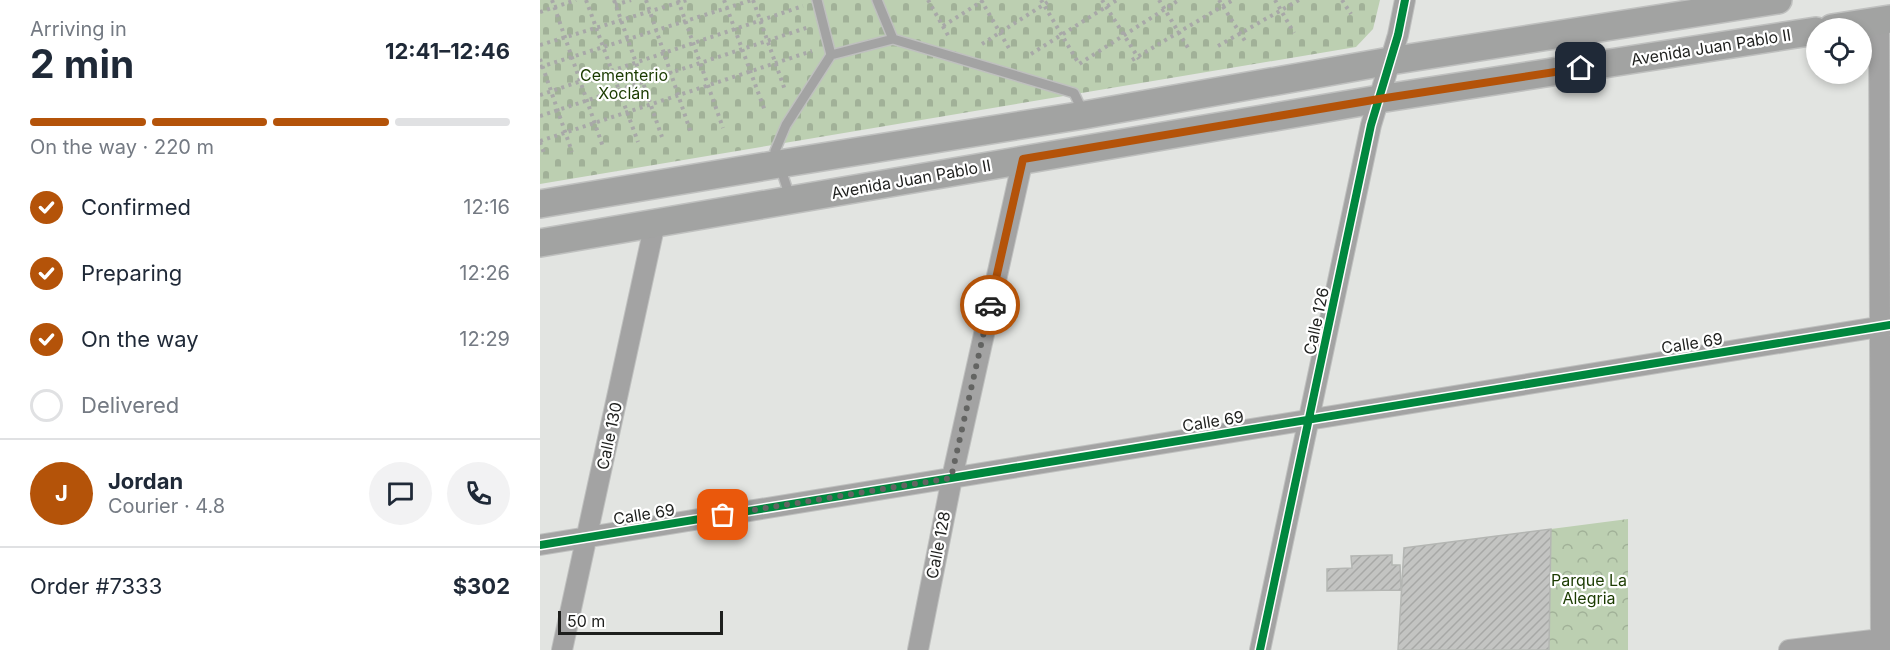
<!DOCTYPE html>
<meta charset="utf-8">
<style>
:root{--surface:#fff;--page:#f2f2f3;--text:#1f2937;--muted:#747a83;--line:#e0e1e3;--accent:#b45309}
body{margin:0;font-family:Inter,sans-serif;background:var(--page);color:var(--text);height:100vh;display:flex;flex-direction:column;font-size:22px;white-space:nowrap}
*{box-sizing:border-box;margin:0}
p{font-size:20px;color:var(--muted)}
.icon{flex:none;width:33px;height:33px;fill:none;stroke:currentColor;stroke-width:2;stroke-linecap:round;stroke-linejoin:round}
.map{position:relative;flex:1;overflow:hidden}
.sheet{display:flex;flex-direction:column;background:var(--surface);width:540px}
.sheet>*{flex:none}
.buttons{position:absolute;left:1266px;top:18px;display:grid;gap:12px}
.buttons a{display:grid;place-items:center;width:66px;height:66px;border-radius:50%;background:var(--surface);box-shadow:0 3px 9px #0003;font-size:30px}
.scale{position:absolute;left:18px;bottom:15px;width:165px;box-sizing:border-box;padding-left:6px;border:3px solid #1e1f1d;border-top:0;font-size:16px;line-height:21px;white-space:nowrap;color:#1e1f1d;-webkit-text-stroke:4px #fff;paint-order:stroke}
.pin{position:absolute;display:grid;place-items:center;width:51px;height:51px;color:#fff;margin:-26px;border-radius:12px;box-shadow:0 3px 9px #0006}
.courier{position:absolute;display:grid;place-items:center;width:60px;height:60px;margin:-30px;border:4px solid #b45309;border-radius:50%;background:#fff;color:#222;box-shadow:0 2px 8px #0007}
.summary em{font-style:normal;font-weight:700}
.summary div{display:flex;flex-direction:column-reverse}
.summary{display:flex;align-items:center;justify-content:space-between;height:102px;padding:0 30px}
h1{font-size:39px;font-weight:700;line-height:45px}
.bar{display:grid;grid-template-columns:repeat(4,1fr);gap:9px 6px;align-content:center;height:72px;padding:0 30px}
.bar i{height:8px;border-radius:4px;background:var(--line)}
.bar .current{background:var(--accent)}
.bar p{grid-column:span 4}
.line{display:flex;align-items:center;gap:15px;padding:0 30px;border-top:2px solid var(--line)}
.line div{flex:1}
.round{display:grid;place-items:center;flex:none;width:63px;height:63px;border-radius:32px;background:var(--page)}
ol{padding:0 30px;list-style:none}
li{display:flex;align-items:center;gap:18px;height:66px}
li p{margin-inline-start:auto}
li .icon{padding:6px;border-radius:50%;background:var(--accent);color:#fff;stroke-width:4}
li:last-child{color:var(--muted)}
li i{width:33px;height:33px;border:3px solid var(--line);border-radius:50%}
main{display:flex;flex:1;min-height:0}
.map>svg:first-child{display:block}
</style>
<main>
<section class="sheet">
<div class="summary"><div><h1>2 min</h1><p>Arriving in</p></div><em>12:41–12:46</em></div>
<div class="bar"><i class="current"></i><i class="current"></i><i class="current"></i><i></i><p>On the way · 220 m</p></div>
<ol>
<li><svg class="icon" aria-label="check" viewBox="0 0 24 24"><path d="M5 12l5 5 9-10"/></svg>Confirmed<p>12:16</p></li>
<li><svg class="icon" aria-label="check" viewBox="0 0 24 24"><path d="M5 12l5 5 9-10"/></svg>Preparing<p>12:26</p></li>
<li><svg class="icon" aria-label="check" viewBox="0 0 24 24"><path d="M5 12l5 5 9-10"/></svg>On the way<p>12:29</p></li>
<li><i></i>Delivered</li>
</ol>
<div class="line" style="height:108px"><b class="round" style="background:var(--accent);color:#fff">J</b><div><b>Jordan</b><p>Courier · 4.8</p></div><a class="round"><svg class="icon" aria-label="chat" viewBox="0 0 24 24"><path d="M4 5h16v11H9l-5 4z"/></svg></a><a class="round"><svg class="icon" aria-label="phone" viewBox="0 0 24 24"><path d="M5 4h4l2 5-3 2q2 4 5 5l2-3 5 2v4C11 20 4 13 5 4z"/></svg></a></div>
<div class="line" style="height:78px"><div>Order #7333</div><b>$302</b></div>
</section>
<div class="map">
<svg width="1350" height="650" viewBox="0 0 1350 650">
<defs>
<pattern id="cemetery-stones" width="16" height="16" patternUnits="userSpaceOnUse" patternTransform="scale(1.5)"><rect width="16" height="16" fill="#bccfb1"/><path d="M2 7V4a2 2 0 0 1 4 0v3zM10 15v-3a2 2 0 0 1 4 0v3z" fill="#a1b198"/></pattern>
<pattern id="park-crowns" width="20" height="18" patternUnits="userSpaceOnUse" patternTransform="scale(1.5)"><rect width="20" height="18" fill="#bccfb1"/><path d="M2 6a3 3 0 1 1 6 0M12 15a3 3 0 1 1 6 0" fill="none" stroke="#a1b198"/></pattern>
<pattern id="building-hatch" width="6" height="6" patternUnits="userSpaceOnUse" patternTransform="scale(1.5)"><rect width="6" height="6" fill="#c3c4c2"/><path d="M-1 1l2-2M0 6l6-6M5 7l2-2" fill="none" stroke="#a7a8a6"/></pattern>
</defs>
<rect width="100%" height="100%" fill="#e2e4e1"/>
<path fill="url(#cemetery-stones)" d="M0,0H840L833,29L816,47L0,184Z"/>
<path fill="url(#park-crowns)" d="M1088,519V650H1009L1011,529Z"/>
<path fill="url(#building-hatch)" stroke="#b4b6b3" stroke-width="1.5" d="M1011,529L1009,650H858L864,548Z
M852,555V565H860L861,590L787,591V569L812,568L811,556Z"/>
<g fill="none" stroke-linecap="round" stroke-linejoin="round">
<g stroke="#bfc0bf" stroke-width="12">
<path id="service" d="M337,0L353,39L534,93L543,112
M291,55L353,39
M250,197L235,151L246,125L291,55L277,0"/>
</g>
<g stroke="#bfc0bf" stroke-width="22">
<path id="minor" d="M1339,21L1341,650
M0,545L1350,325
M22,650L115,223
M378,650L412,478L483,159
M720,650L831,125L858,35L865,0
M1249,650L1350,638"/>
</g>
<g stroke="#bfc0bf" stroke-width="30">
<path id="secondary" d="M1292,28L1350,19
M0,204L239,164L544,115L850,61L1238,0
M0,243L839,99L1276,31"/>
</g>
<path stroke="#a8a8a8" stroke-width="4" stroke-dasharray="3 4.5" stroke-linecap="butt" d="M12,0L63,147
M46,0L98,142
M74,0L122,137
M106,0L151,133
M138,0L183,128
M184,0L225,111
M213,0L245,90
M388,0L409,37
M441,0L470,50
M501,0L539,64L639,0
M562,0L599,59
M619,0L650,51
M679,0L705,41
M735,0L754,33
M802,0L811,14
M75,5L91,0
M0,12L36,0
M403,26L444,0
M442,44L511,0
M0,45L147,0
M678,46L759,0
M491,54L577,0
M0,59L32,152
M592,60L693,0
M0,67L212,0
M0,95L263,6
M0,116L269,27
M0,141L272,51
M0,142L5,156"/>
<use href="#service" stroke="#a3a3a3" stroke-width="9"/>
<use href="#minor" stroke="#a3a3a3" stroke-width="20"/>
<use href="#secondary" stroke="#a2a3a2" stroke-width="27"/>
<g stroke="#fff" stroke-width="11">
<path id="cycleway" d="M0,545L1350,325
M720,650L831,125L858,35L865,0"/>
</g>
<use href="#cycleway" stroke="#00873e" stroke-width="8"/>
</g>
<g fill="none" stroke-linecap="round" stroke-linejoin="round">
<path stroke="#636462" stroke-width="6" stroke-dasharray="0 10.8" d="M183,515L411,478L450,305"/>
<path stroke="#b45309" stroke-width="8" d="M450,305L483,159L839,99L1041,68"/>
</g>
<g text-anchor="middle" stroke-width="4.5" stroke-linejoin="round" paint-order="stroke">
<g font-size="16" fill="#1e1f1d" stroke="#fff">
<text transform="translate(1171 47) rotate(-9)" y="6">Avenida Juan Pablo II</text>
<text transform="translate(371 179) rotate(-10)" y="6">Avenida Juan Pablo II</text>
<text transform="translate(776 321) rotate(-78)" y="6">Calle 126</text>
<text transform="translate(1152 343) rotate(-9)" y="6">Calle 69</text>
<text transform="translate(673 421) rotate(-9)" y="6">Calle 69</text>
<text transform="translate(69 436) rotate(-78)" y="6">Calle 130</text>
<text transform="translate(104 514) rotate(-9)" y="6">Calle 69</text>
<text transform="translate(398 545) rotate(-79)" y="6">Calle 128</text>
</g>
<g font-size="16" fill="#1b3b00" stroke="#fff">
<text x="84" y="81">Cementerio<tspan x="84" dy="18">Xoclán</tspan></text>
<text x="1049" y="586">Parque La<tspan x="1049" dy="18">Alegria</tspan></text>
</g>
</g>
</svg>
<div class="buttons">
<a><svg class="icon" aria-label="locate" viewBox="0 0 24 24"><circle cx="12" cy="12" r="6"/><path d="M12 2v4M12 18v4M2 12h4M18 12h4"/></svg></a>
</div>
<div class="scale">50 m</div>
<div class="pin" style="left:183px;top:515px;background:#ea580c"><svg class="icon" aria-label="bag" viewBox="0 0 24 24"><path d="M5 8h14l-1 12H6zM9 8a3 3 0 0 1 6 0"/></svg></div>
<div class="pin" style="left:1041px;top:68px;background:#1f2937"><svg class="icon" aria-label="home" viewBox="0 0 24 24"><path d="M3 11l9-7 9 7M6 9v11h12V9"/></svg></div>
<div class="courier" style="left:450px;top:305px"><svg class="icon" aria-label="car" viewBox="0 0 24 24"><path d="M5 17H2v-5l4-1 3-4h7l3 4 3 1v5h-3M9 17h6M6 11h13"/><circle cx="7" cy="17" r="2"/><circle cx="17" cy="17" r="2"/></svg></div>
</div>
</main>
